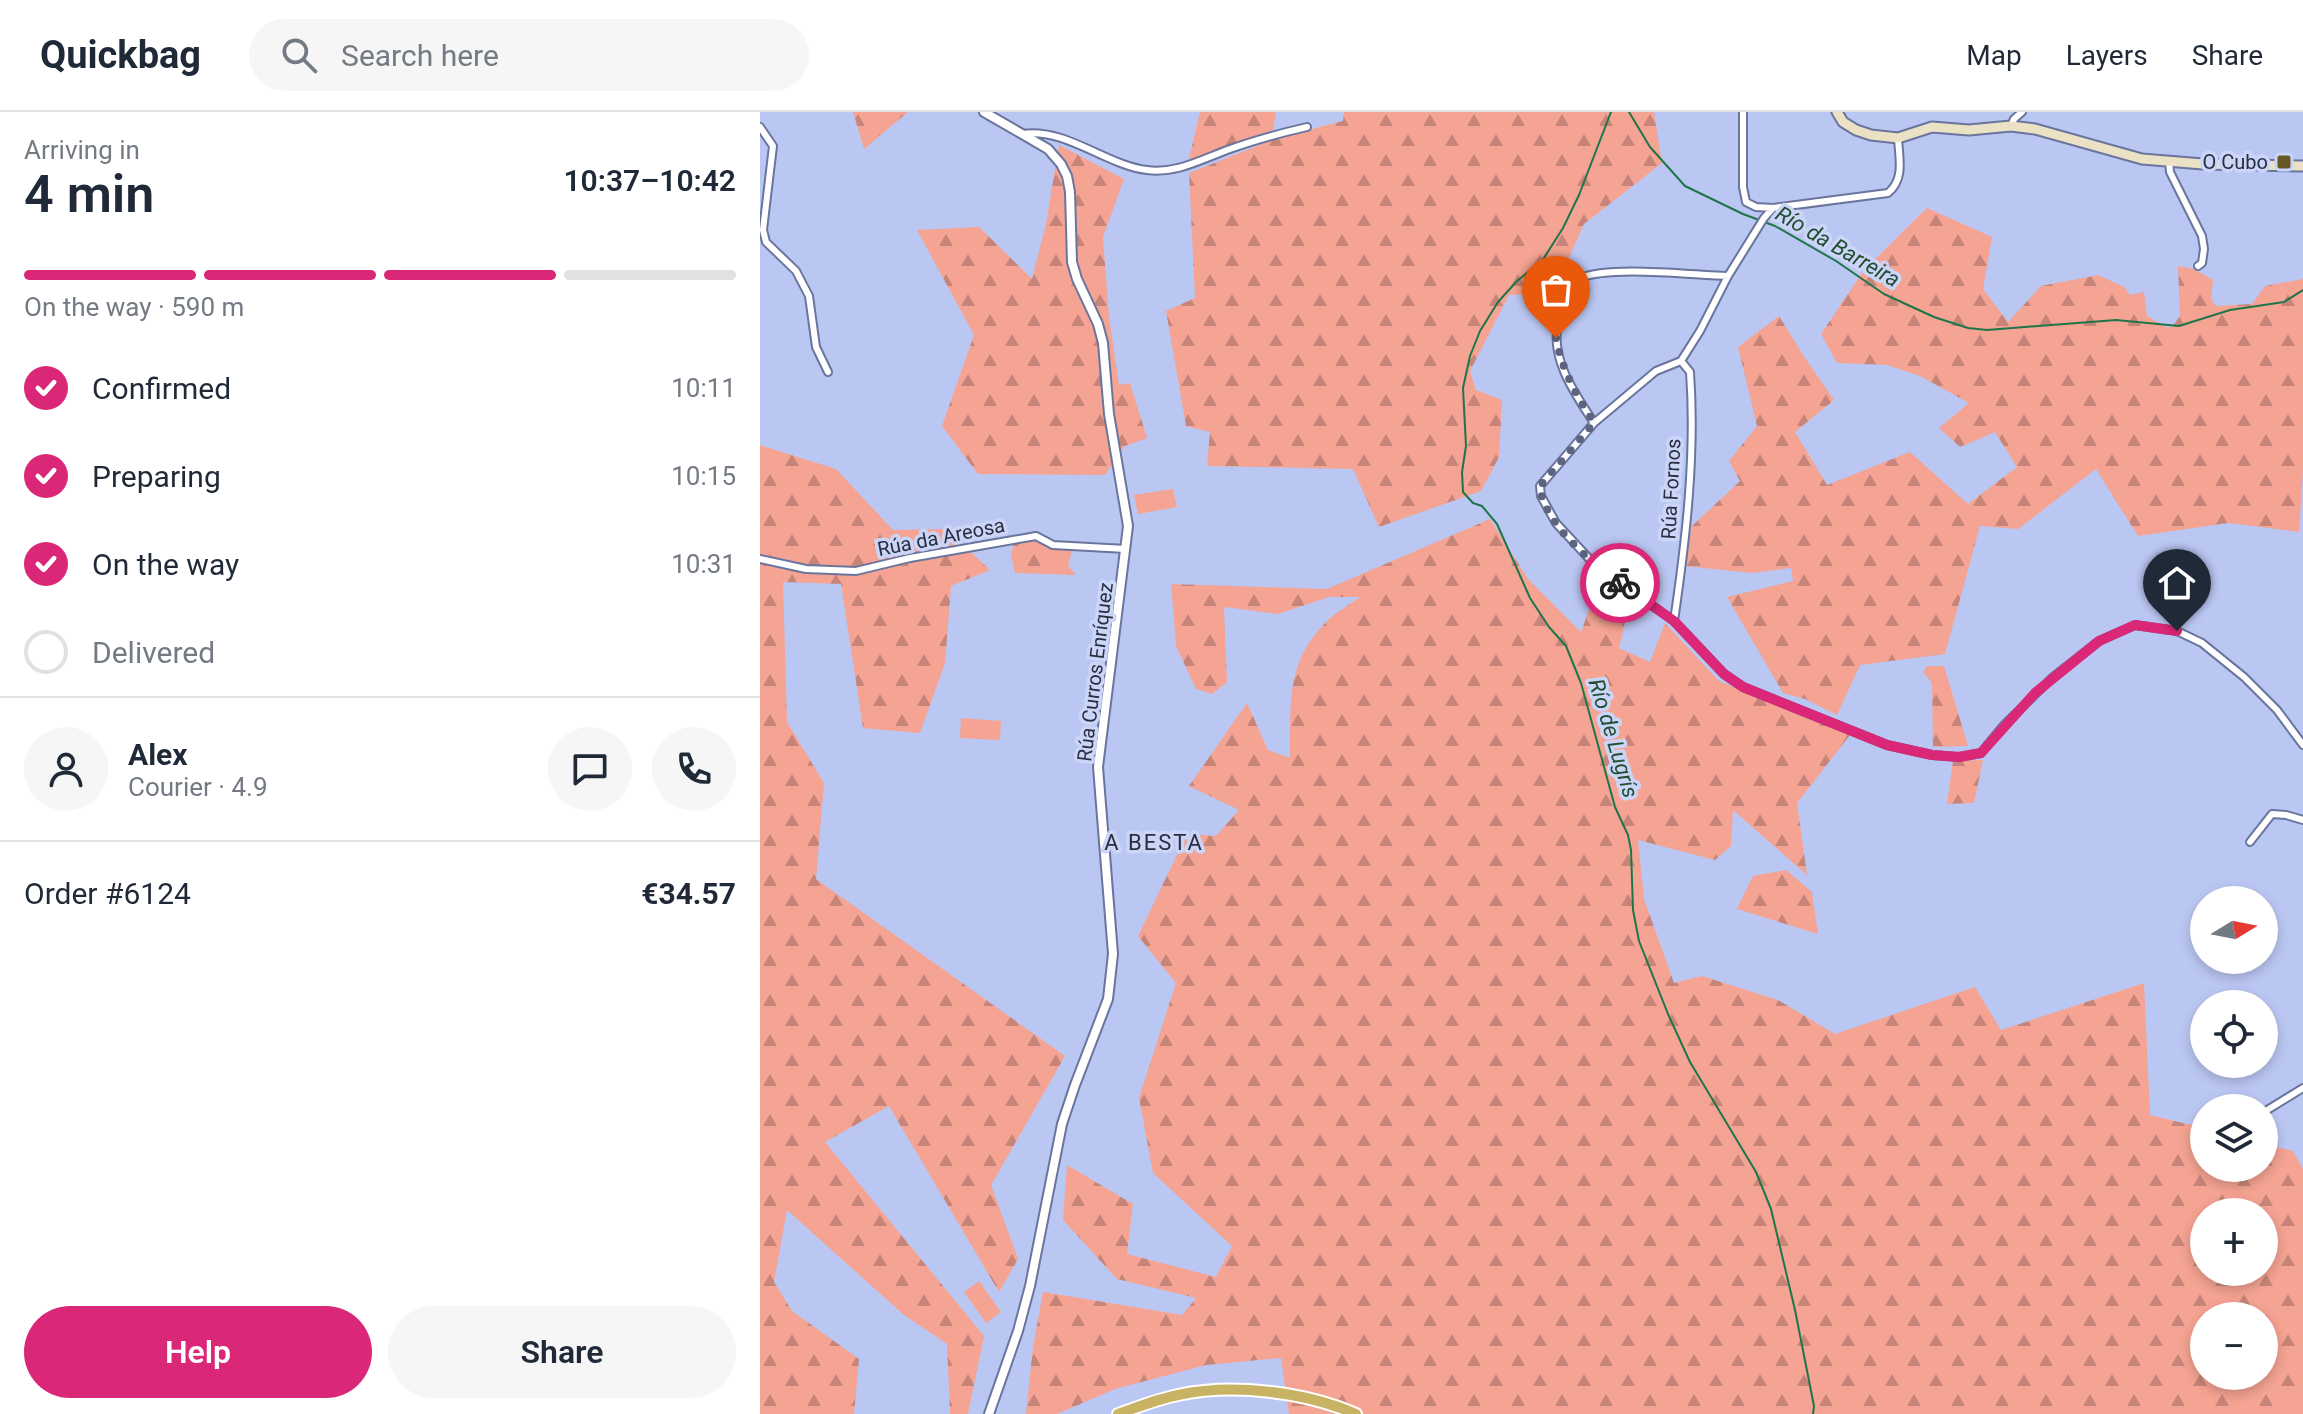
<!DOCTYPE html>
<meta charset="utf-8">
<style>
:root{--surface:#fff;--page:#f6f6f7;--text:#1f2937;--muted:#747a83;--line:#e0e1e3;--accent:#db2777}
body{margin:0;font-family:Roboto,sans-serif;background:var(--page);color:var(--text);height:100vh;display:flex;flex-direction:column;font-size:30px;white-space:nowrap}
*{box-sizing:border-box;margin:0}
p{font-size:26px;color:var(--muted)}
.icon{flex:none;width:44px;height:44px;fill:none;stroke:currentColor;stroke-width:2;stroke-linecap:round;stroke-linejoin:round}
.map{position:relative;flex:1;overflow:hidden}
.panel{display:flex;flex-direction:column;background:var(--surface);width:760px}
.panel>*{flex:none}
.needle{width:52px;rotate:80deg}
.buttons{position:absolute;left:1430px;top:774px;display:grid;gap:16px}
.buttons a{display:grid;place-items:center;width:88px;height:88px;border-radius:50%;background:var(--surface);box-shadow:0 4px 12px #0003;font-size:40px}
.pin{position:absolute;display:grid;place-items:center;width:68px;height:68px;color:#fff;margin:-82px -34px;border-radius:50% 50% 50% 0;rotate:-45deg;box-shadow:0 0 8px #0007}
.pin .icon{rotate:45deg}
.courier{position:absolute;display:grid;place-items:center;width:80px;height:80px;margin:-40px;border:6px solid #db2777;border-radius:50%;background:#fff;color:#222;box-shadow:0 2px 10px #0007}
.headline em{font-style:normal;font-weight:600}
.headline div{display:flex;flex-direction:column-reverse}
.headline{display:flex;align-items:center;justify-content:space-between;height:136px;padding:0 24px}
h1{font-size:52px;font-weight:600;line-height:60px}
.bar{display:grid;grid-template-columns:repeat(4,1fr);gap:12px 8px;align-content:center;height:96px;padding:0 24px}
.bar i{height:10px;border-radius:6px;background:var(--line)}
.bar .active{background:var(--accent)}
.bar p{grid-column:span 4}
.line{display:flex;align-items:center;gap:20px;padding:0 24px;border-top:2px solid var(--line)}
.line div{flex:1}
.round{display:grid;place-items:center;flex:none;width:84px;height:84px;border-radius:42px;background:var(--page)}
ol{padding:0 24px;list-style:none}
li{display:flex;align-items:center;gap:24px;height:88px}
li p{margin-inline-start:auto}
li .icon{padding:8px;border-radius:50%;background:var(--accent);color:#fff;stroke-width:4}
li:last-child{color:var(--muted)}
li i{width:44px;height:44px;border:4px solid var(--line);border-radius:50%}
.primary-button{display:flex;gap:16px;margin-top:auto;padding:16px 24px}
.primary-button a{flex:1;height:92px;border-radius:48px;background:var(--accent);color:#fff;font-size:32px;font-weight:600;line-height:92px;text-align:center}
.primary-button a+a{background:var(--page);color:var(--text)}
header{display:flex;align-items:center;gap:48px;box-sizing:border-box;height:112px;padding:0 40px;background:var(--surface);border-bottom:2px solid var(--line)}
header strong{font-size:38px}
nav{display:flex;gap:44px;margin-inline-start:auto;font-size:28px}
.search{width:560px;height:72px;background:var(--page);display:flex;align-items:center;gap:20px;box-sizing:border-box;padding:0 28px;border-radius:44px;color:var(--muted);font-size:30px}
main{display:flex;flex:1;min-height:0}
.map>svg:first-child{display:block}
</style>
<header>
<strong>Quickbag</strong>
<div class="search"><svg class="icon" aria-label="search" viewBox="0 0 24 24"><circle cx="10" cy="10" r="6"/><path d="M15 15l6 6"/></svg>Search here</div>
<nav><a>Map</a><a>Layers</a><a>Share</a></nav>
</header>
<main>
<section class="panel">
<div class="headline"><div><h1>4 min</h1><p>Arriving in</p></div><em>10:37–10:42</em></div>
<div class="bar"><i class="active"></i><i class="active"></i><i class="active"></i><i></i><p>On the way · 590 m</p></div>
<ol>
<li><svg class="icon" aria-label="check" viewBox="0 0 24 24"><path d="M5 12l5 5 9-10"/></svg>Confirmed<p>10:11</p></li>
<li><svg class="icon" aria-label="check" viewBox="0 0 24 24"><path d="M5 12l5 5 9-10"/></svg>Preparing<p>10:15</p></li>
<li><svg class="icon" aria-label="check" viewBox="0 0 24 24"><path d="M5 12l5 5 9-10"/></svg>On the way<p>10:31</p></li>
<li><i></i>Delivered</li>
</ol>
<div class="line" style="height:144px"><a class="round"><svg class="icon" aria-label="person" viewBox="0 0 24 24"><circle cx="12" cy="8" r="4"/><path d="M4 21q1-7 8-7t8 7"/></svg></a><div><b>Alex</b><p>Courier · 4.9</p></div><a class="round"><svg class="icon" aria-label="chat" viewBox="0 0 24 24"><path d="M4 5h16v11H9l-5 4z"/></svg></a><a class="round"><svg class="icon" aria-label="phone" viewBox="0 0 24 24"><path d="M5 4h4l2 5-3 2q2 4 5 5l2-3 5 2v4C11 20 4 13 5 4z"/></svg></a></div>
<div class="line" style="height:104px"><div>Order #6124</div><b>€34.57</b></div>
<div class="primary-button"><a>Help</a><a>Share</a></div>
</section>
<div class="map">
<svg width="1543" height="1302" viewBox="0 0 1543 1302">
<defs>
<pattern id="forest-firs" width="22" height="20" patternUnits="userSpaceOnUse" patternTransform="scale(2)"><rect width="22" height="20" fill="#f5a392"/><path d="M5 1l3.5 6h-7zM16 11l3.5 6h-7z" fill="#c78579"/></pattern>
</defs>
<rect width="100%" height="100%" fill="#bbc7f3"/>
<path fill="url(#forest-firs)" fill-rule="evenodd" d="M93,0H148L104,37Z
M440,0H516L513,18L428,51Z
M584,0H894L902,51L824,112L793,181L749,183L710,259L716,278L742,288L739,345L721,379L619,415L593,357L447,354L450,320L426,314L406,199L435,186L429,61L517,26L583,9Z
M299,33L364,67L343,125L349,205L359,273L370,271L387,326L365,334L345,363L218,362L182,314L214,223L157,118L219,115L272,167L286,112Z
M1167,96L1232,125L1223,177L1248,210L1281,174L1338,163L1364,175L1370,183L1384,180L1387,204L1406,215H1412L1420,204L1418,154L1434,157L1453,168L1451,187L1456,194L1492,192L1505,174L1543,167V361L1539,420L1468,411L1378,424L1336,357L1258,417L1220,414L1185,542L1100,553L1077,603L1045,587L1023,581L967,485L1033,469L1031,456L992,461L925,454L932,414L980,369L969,349L997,314L978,235L1019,204L1043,243L1074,288L1035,320L1067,373L1150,340L1208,392L1257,355L1235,320L1200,335L1179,316L1209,291L1160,264L1127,253L1077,251L1061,222L1104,158Z
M0,333L76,357L133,418L186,417L230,458L191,474L185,551L160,621L103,616L81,472L23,470L27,610L64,671L56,767L305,944L231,1073L258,1147L239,1180L129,994L65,1030L224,1224L208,1302H190L187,1232L144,1203L27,1098L14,1170L32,1199L99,1247L94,1302H0Z
M730,407L768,467L821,520L842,462L871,484L859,536L890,550L905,511L959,569L1090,623L1037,691L1047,763L973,698L971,734L955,748L878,728L884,787L914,871L942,864L1018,888L1075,922L1215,875L1241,918L1384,871L1390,1003L1444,1016V1056H1504V1032L1533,1039L1543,1057V1302H529L521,1246L446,1253L355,1277L297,1302H266L273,1235L283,1180L422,1203L436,1186L357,1167L303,1108L307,1053L373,1092L367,1142L456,1165L472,1134L393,1061L379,986L416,871L378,824L427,722L456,724L479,698L429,674L487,591L508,638L530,646C531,593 525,552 565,511C574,501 588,494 600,485H569L518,502L464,495L467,570L452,582L436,577L416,534L411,472L567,477ZM1444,1100H1504V1160H1444ZM1444,1204H1504V1264H1444Z
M275,428L291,435L312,438L308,454L316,463L255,461L251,442L254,430Z
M1167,554H1184L1208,634L1173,635L1172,571L1163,560Z
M1223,648L1214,691L1187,692L1193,649Z
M1026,758L1052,780L1058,822L977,797L993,764Z"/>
<path fill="#f5a392" d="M413,377L417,395L378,402L374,383Z
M201,606L241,609L240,628L200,626Z
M219,1169L241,1200L226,1211L204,1180Z"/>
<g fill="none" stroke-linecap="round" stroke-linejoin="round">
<path stroke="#1f754a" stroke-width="2" d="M851,0L819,83L803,116L782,149L757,169L738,190L720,219L710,244L703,276L706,334L702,360L703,380L713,391L722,394L737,412L770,486L789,515L806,534L821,571L855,695L868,723L871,738L873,798L879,829L908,902L930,950L996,1060L1011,1097L1035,1198L1054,1294L1053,1302
M869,0L890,35L925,74L983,102L1015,114L1076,149L1124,182L1174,205L1208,216L1227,218L1356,208L1419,214L1470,198L1524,190L1543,178"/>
<g stroke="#6a759d" stroke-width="10">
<path id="minor" d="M983,0V75L986,90L996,95L1013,96L1128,81C1145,67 1139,46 1138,26
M1251,14L1254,7L1262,0
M0,15L13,34L3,118L6,130L36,159L49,184L56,235L68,260
M263,22C304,15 348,54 387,58C417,62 442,47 470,37C495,28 521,21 547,15
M1409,49L1410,60L1442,124L1444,137L1442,151L1438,154
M1013,96L1004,106L968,164L940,219L921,249L896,259L834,311L780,374L781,384L796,411L836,454L914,509L964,562L983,575L1127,633L1172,643L1199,645L1221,641L1244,613L1292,566L1339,529L1375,513L1417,519L1442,531L1484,565L1517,598L1543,633
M834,311C816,283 790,248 798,212C801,197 813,180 820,166C851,153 931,163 968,164
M0,447L46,457L96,459L150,446L276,424L293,433L366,437
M914,509C926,427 936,343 930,260L921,249
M1490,730L1512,702L1526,703L1543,708
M1504,1000L1543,976"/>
</g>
<g stroke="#6a759d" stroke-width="12">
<path id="tertiary" d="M224,0L288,37L301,52L307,64L310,80L312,150L317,167L338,212L343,231L349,302L368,414L338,655L353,842L348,887L315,973L302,1012L270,1174L258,1219L229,1302"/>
</g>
<g stroke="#6a759d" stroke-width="13">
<path id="secondary" d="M1077,0L1083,10L1096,18L1111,23L1138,26L1172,15L1209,18L1251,14L1275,17L1382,47L1443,52L1543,54"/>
</g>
<g stroke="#fff" stroke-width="14">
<path id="trunk" d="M358,1302C378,1295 398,1287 418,1283C474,1271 545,1280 596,1302"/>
</g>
<use href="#minor" stroke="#fff" stroke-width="6"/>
<use href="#tertiary" stroke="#fff" stroke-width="8"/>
<use href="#secondary" stroke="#ebe2c5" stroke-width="9"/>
<use href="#trunk" stroke="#c8b264" stroke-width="10"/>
</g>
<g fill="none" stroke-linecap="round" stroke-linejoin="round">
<path stroke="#5d647f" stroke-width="8" stroke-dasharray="0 14.4" d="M796,226C802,259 817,284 834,311L780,374C782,410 833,452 860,471"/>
<path stroke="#db2777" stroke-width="10" d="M860,471L914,509L964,562L983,575L1127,633L1172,643L1199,645L1221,641L1275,581L1339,529L1375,513L1417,519"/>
</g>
<rect fill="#675725" stroke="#cad5f8" stroke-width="3" x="1516" y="42" width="16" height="16" rx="4"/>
<g text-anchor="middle" stroke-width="7" stroke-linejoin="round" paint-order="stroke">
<g font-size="20" fill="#2a2f40" stroke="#cad5f8" text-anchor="end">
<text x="1508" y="57">O Cubo</text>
</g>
<g font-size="20" fill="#2a2f40" stroke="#cad5f8">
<text transform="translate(911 377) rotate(-87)" y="7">Rúa Fornos</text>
<text transform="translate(181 425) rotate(-11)" y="7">Rúa da Areosa</text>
<text transform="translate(335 560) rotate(-83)" y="7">Rúa Curros Enríquez</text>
</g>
<g font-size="22" font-style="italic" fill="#234e31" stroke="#cad5f8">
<text transform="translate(1078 134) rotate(30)" y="8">Río da Barreira</text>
<text transform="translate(854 626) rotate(73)" y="8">Río de Lugrís</text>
</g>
<g font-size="22" letter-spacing="2" fill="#2a2f40" stroke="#cad5f8">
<text x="394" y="738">A BESTA</text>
</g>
</g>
</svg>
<div class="buttons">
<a><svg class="needle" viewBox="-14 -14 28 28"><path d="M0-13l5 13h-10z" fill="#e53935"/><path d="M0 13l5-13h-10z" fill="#747a83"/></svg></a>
<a><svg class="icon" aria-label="locate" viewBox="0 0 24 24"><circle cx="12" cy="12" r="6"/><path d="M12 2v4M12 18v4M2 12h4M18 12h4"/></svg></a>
<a><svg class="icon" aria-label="layers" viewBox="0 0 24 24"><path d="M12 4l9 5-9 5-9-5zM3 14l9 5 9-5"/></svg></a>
<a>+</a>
<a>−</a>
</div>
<div class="pin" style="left:796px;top:226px;background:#ea580c"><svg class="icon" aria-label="bag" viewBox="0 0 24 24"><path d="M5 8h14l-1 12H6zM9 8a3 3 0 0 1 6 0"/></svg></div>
<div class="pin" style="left:1417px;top:519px;background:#1f2937"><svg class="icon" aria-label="home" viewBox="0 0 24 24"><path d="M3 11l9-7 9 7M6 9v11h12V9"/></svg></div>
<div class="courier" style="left:860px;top:471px"><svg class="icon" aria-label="bike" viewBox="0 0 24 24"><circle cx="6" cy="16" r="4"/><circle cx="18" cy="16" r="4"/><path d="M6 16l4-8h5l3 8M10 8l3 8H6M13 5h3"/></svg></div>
</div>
</main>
